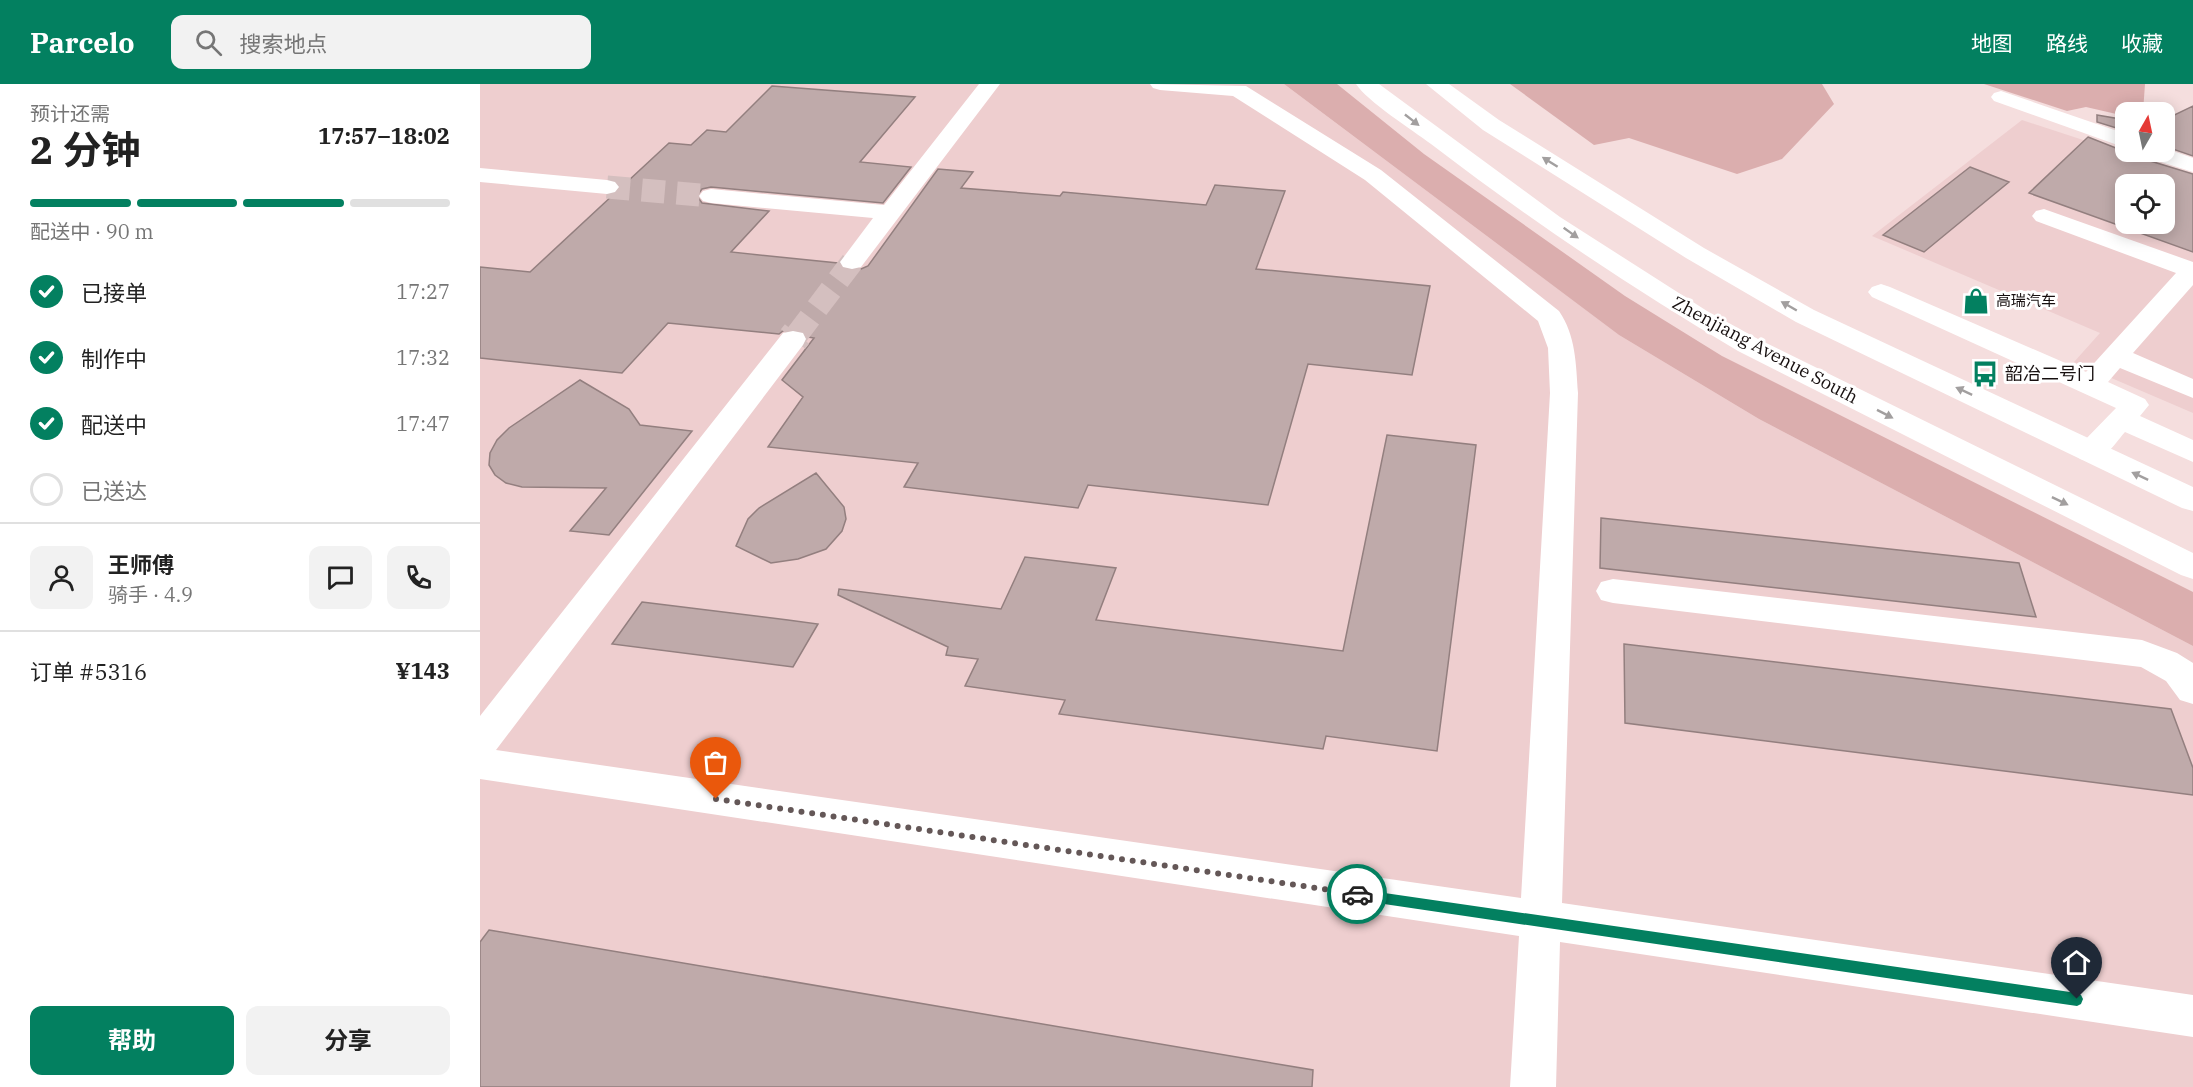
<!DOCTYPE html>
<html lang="zh">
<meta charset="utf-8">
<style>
:root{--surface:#fff;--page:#f2f2f2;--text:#222;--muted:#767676;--line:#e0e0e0;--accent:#038060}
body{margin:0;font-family:"IBM Plex Serif","Noto Sans SC",serif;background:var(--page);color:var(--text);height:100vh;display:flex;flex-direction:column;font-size:22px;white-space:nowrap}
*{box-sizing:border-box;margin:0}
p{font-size:20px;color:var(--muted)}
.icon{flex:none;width:33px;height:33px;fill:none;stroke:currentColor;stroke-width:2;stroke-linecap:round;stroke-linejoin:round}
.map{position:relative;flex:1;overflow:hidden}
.panel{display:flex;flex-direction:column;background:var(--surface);width:480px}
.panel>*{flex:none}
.needle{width:39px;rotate:9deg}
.tools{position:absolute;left:1635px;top:18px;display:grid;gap:12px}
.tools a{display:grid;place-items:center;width:60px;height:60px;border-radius:12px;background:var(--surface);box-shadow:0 3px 15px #0003;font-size:30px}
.pin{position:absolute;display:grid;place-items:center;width:51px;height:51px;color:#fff;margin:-62px -26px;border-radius:50% 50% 50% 0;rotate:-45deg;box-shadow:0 0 6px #0007}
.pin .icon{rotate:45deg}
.courier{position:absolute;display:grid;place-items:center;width:60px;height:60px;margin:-30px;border:4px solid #038060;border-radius:50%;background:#fff;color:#222;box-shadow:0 2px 8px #0007}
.overview em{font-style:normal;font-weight:700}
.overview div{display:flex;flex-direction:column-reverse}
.overview{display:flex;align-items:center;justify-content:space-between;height:102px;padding:0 30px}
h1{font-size:39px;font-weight:700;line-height:45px}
.bar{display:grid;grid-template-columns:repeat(4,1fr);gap:9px 6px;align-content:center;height:72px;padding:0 30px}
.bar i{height:8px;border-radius:4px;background:var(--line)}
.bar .current{background:var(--accent)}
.bar p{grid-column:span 4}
.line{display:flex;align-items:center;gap:15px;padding:0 30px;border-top:2px solid var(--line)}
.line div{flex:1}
.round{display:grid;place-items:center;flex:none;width:63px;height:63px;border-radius:12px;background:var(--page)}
ol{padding:0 30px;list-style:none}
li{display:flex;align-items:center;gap:18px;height:66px}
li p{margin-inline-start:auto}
li .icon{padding:6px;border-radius:50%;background:var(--accent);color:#fff;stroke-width:4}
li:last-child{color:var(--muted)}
li i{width:33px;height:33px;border:3px solid var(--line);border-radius:50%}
.cta{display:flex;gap:12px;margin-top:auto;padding:12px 30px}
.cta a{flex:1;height:69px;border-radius:12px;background:var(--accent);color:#fff;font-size:24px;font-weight:700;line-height:69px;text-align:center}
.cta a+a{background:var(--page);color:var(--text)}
header{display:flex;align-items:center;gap:36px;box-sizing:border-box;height:84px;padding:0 30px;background:var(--accent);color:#fff}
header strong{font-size:28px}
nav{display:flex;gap:33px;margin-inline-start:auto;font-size:21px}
.search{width:420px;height:54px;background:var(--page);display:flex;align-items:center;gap:15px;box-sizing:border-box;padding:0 21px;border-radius:12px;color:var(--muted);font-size:22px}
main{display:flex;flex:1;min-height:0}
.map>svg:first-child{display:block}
</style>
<header>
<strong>Parcelo</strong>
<div class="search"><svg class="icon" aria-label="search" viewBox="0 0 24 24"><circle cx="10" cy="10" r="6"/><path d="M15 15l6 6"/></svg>搜索地点</div>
<nav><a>地图</a><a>路线</a><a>收藏</a></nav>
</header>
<main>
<section class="panel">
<div class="overview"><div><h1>2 分钟</h1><p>预计还需</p></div><em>17:57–18:02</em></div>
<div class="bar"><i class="current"></i><i class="current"></i><i class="current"></i><i></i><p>配送中 · 90 m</p></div>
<ol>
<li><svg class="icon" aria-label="check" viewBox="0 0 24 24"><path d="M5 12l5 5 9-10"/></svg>已接单<p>17:27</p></li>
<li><svg class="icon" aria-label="check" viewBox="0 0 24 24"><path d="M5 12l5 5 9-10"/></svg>制作中<p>17:32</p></li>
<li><svg class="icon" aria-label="check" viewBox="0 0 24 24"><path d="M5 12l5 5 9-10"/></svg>配送中<p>17:47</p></li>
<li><i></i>已送达</li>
</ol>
<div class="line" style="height:108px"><a class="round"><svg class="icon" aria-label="person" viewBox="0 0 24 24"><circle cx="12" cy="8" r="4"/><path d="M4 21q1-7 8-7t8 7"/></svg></a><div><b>王师傅</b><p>骑手 · 4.9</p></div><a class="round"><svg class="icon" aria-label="chat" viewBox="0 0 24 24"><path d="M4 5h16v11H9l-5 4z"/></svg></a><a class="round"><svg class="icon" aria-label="phone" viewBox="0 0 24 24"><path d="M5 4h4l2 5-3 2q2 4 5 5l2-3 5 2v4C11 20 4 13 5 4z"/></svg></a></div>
<div class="line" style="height:78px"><div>订单 #5316</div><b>¥143</b></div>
<div class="cta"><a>帮助</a><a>分享</a></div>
</section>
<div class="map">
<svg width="1713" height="1003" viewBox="0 0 1713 1003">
<rect width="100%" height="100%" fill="#f5dede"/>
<path fill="#eececf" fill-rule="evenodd" d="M0,0H804L1139,251L1279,335L1713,562V1003H0Z
M1542,36L1713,92V329L1594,278L1620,249L1392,152ZM1646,100H1684V140H1646Z"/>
<path fill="#dbaeae" d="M804,0H857L944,70L1145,212L1242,272L1713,508V562L1279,335L1139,251Z
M1030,0H1342L1354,20L1302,75L1257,90L1149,54L1114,61Z
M1504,0H1665L1663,28H1646L1645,32L1606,23L1587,27Z"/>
<path fill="#bfaaaa" stroke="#937f7f" stroke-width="1.5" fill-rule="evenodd" d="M292,2L435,13L380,78L431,83L403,119L231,103L222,105L217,112L222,119L289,127L251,168L358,179L363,185L372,187L381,185L388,182L458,85L493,88L481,104L580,112L583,108L726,121L735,101L805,107L776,185L950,202L932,291L828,280L788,421L608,401L598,424L424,403L438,379L288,363L323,313L302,296L334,254L328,253L323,247L313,245L303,247L299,250L188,239L142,289L0,274V183L50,188L189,59L211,61L227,46L246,48Z
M1713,22V72L1684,62V36Z
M1617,31L1646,36V47L1617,38Z
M1608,53L1646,68H1660L1664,75L1713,90V168L1549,109ZM1646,100H1684V140H1646Z
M1490,83L1529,98L1444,168L1403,151Z
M100,296L149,325L160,341L212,347L129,451L90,447L126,404L42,403L26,399L15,391L9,381L10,369L17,356L29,344Z
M907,351L996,361L957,667L846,652L843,665L579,630L585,616L485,602L498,575L466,571L468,563L358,511L359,505L521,525L545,473L636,484L616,536L863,567Z
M336,389L364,423L366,435L362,447L346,465L318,475L291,479L256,462L268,435L279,424Z
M1121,434L1539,479L1556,533L1120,484Z
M162,518L308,536L338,540L313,583L132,560Z
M1144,560L1691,625L1713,684V711L1145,639Z
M9,846L833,986L832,1003H0V858Z"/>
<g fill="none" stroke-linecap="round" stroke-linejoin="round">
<path stroke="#d4bfbf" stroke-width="23" stroke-dasharray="23 12" stroke-linecap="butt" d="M127,103L231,112
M316,252L372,178"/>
<path stroke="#d4bfbf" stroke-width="31" stroke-dasharray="31 15" stroke-linecap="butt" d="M313,255L317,250"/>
<path fill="#fff" fill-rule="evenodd" d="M499,0H520L381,183L372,185L363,183L360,178L393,134L231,119L223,117L219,112L223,107L231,105L404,121Z
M670,0L766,2L901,86L1079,227C1096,252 1096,280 1098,309L1082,819L1713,911V953L1080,858L1076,1003H1030L1039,852L0,695V632L303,249L313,247L323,249L326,255L323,261L16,666L1041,814L1070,309L1068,264L1058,237L885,96L753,12L680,6L673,4Z
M1521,7L1646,50V64L1514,17L1511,13L1514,9Z
M1684,64L1713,74V88L1665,73L1662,68H1684Z
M0,84L127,96L135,98L139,103L135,108L127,110L0,98Z
M1564,125L1713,178V201L1653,269L1713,295V314L1640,284L1628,298L1665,315L1669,321L1660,332L1713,356V378L1645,348C1631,364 1623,381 1600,375L1595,368L1600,361L1636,324L1392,213L1388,208L1392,203L1401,200L1410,203L1606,288L1696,189L1556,137L1552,132L1556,127Z
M1133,495L1662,556L1697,569L1713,579V620L1700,616L1686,597L1661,583L1133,519L1121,516L1116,507L1121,498Z"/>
<path fill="#fff" fill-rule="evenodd" d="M876,0H899L1080,133L1227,227L1278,255L1713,469V495L1701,491L1258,267C1151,204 1049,135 951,60C932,46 887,17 876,0Z
M946,0H969L1019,36L1224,164L1334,226L1713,403V427L1702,424L1316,238L1206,174L1003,46Z"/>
</g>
<defs><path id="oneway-solid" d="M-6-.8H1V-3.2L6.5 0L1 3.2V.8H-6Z" transform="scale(1.5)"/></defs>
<g fill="#a29f9f">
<use href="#oneway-solid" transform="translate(932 36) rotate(38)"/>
<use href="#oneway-solid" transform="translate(1070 78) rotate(-148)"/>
<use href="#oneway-solid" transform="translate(1091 149) rotate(35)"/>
<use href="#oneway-solid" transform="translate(1309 222) rotate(-150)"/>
<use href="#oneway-solid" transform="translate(1484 307) rotate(-155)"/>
<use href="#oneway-solid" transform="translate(1405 330) rotate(27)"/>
<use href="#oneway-solid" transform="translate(1660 392) rotate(-155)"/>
<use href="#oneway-solid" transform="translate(1580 417) rotate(26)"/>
</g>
<path fill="#038060" d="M877,805L1597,909L1601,911L1603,915L1601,920L1597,922L877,816L871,810Z"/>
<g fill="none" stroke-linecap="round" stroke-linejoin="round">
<path stroke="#645757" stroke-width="6" stroke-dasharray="0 10.8" d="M236,715L877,810"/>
</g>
<defs>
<g id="shop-bare" transform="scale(2.07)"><path d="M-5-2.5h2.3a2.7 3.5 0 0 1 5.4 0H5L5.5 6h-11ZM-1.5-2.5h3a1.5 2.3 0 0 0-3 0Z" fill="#038060" stroke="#fff" stroke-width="2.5" paint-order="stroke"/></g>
<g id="bus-bare" transform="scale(2.07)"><path d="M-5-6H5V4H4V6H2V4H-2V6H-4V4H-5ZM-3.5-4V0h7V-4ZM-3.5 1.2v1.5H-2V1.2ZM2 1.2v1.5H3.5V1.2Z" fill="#038060" stroke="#fff" stroke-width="2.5" paint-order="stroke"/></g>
</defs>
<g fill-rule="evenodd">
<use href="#shop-bare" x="1496" y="217"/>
<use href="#bus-bare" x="1505" y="290"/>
</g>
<g text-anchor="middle" stroke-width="6" stroke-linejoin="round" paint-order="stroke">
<g font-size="15" fill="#160f0f" stroke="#fff" text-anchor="start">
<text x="1516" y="222">高瑞汽车</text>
</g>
<g font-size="18" fill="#160f0f" stroke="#fff">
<text transform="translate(1285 266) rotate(28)" y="6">Zhenjiang Avenue South</text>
</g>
<g font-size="18" fill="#160f0f" stroke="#fff" text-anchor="start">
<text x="1525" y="296">韶冶二号门</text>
</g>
</g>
</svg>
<div class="tools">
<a><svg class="needle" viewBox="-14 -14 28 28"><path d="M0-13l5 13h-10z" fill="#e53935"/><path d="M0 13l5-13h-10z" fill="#767676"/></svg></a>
<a><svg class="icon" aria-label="locate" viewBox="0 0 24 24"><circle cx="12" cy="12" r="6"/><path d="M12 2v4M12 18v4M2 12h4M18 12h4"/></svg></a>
</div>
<div class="pin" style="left:236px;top:715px;background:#ea580c"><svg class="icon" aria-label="bag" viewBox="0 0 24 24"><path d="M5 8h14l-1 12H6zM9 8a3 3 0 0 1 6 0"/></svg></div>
<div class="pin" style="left:1597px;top:915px;background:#1f2937"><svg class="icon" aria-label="home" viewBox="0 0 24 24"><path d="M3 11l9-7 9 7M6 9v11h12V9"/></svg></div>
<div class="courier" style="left:877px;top:810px"><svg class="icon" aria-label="car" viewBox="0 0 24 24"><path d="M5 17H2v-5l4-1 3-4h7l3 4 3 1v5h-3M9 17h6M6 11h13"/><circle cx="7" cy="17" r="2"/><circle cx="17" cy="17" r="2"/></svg></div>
</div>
</main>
